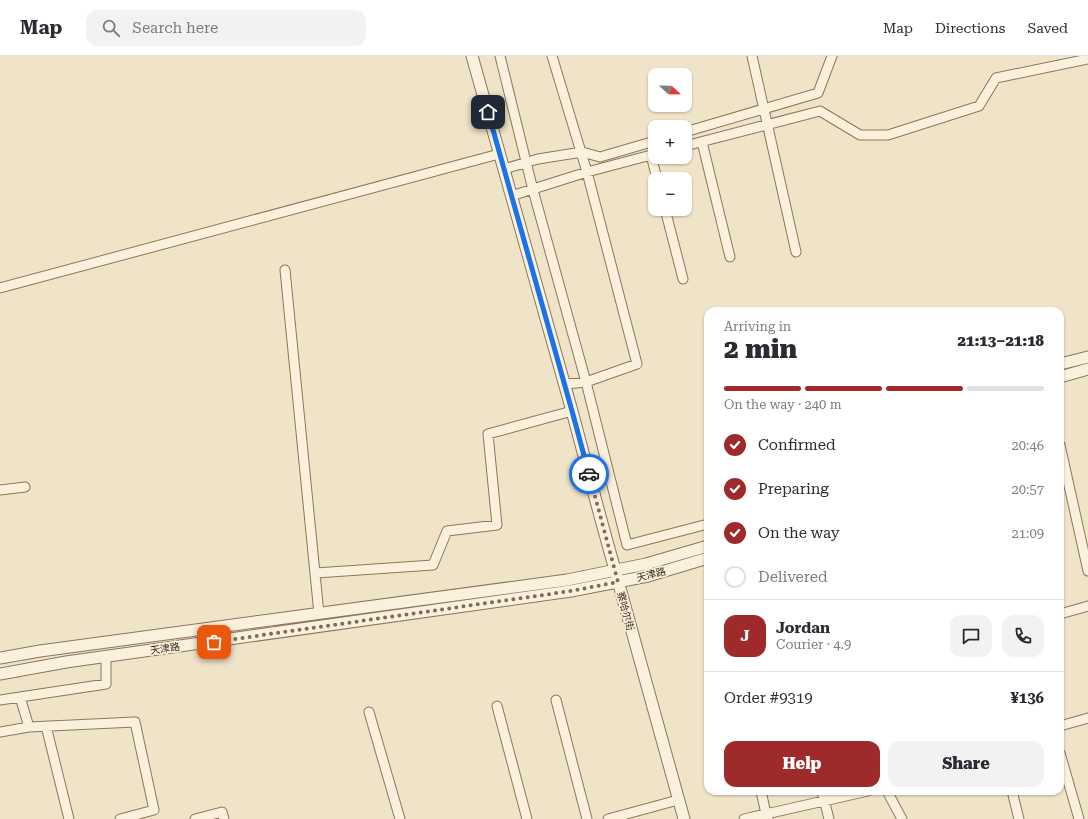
<!DOCTYPE html>
<meta charset="utf-8">
<style>
:root{--surface:#fff;--page:#f2f2f3;--text:#2b2b33;--muted:#7c7c81;--line:#e1e1e2;--accent:#9e2a2b}
body{margin:0;font-family:"Roboto Serif","Noto Sans SC",serif;background:var(--page);color:var(--text);height:100vh;display:flex;flex-direction:column;font-size:15px;white-space:nowrap}
*{box-sizing:border-box;margin:0}
p{font-size:13px;color:var(--muted)}
.icon{flex:none;width:22px;height:22px;fill:none;stroke:currentColor;stroke-width:2;stroke-linecap:round;stroke-linejoin:round}
.map{position:relative;flex:1;overflow:hidden}
.panel{position:absolute;left:704px;top:251px;width:360px;height:488px;display:flex;flex-direction:column;background:var(--surface);border-radius:12px;box-shadow:0 1px 3px #0004}
.panel>*{flex:none}
.needle{width:26px;rotate:112deg}
.controls{position:absolute;left:648px;top:12px;display:grid;gap:8px}
.controls a{display:grid;place-items:center;width:44px;height:44px;border-radius:8px;background:var(--surface);box-shadow:0 1px 3px #0004;font-size:20px}
.pin{position:absolute;display:grid;place-items:center;width:34px;height:34px;color:#fff;margin:-17px;border-radius:8px;box-shadow:0 2px 6px #0006}
.courier{position:absolute;display:grid;place-items:center;width:40px;height:40px;margin:-20px;border:3px solid #1a73e8;border-radius:50%;background:#fff;color:#222;box-shadow:0 1px 5px #0007}
.overview em{font-style:normal;font-weight:800}
.overview div{display:flex;flex-direction:column-reverse}
.overview{display:flex;align-items:center;justify-content:space-between;height:68px;padding:0 20px}
h1{font-size:26px;font-weight:800;line-height:30px}
.bar{display:grid;grid-template-columns:repeat(4,1fr);gap:6px 4px;align-content:center;height:48px;padding:0 20px}
.bar i{height:5px;border-radius:3px;background:var(--line)}
.bar .active{background:var(--accent)}
.bar p{grid-column:span 4}
.line{display:flex;align-items:center;gap:10px;padding:0 20px;border-top:1px solid var(--line)}
.line div{flex:1}
.round{display:grid;place-items:center;flex:none;width:42px;height:42px;border-radius:12px;background:var(--page)}
ol{padding:0 20px;list-style:none}
li{display:flex;align-items:center;gap:12px;height:44px}
li p{margin-inline-start:auto}
li .icon{padding:4px;border-radius:50%;background:var(--accent);color:#fff;stroke-width:4}
li:last-child{color:var(--muted)}
li i{width:22px;height:22px;border:2px solid var(--line);border-radius:50%}
.cta{display:flex;gap:8px;margin-top:auto;padding:8px 20px}
.cta a{flex:1;height:46px;border-radius:12px;background:var(--accent);color:#fff;font-size:16px;font-weight:800;line-height:46px;text-align:center}
.cta a+a{background:var(--page);color:var(--text)}
header{display:flex;align-items:center;gap:24px;box-sizing:border-box;height:56px;padding:0 20px;background:var(--surface);border-bottom:1px solid var(--line)}
header strong{font-size:19px}
nav{display:flex;gap:22px;margin-inline-start:auto;font-size:14px}
.search{width:280px;height:36px;background:var(--page);display:flex;align-items:center;gap:10px;box-sizing:border-box;padding:0 14px;border-radius:12px;color:var(--muted);font-size:15px}
.map>svg:first-child{display:block}
</style>
<header>
<strong>Map</strong>
<div class="search"><svg class="icon" aria-label="search" viewBox="0 0 24 24"><circle cx="10" cy="10" r="6"/><path d="M15 15l6 6"/></svg>Search here</div>
<nav><a>Map</a><a>Directions</a><a>Saved</a></nav>
</header>
<div class="map">
<svg width="1088" height="763" viewBox="0 0 1088 763">
<rect width="100%" height="100%" fill="#f0e4c8"/>
<g fill="none" stroke-linecap="round" stroke-linejoin="round">
<g stroke="#8d765c" stroke-width="11">
<path id="minor" d="M500,0L533,134L586,326L627,489L708,468
M552,0L587,116L637,308L586,326L565,328
M752,0L796,196
M685,76L818,37L832,0
M702,86L730,201
M685,90L820,55L860,79H888L979,50L996,22L1088,3
M651,99L657,123
M504,113L538,103L582,96L600,101L655,85
M511,140L587,116L655,98
M665,153L683,223
M285,214L319,558
M0,232L499,98
M1060,389L1088,515
M0,434L25,431
M316,517L433,509L447,475L497,469L488,378L572,355
M1060,558L1088,550
M0,644L20,641
M556,644L587,763
M497,650L527,763
M369,656L400,763
M46,670L69,763
M1060,670L1088,662
M29,671L135,666L154,754L120,763
M0,676L29,671L20,641L106,628V601
M1060,697L1079,763
M761,735L766,758L868,735
M822,735L829,763
M887,735L902,763
M1012,735L1019,763
M195,763L222,756L224,763
M608,763L678,744
M744,763L766,758L768,763"/>
</g>
<g stroke="#8d765c" stroke-width="13">
<path id="tertiary" d="M472,0L572,355L600,460L684,763
M1060,308L1088,301
M1060,321L1088,313
M0,602L40,595L567,524L646,508L708,490
M0,618L66,606L571,535L648,520L708,502"/>
</g>
<use href="#minor" stroke="#faf1dc" stroke-width="9"/>
<use href="#tertiary" stroke="#faf1dc" stroke-width="11"/>
</g>
<g fill="none" stroke-linecap="round" stroke-linejoin="round">
<path stroke="#7c6e5b" stroke-width="4" stroke-dasharray="0 7.2" d="M214,586L571,535L618,526L589,418"/>
<path stroke="#1a73e8" stroke-width="5" d="M488,56L572,355L589,418"/>
</g>
<g text-anchor="middle" stroke-width="3.5" stroke-linejoin="round" paint-order="stroke">
<g font-size="10" fill="#3d2e20" stroke="#f7eed8">
<text transform="translate(651 518) rotate(-14)" y="4">天津路</text>
<text transform="translate(626 555) rotate(75)" y="4">察哈尔街</text>
<text transform="translate(165 592) rotate(-8)" y="4">天津路</text>
</g>
</g>
</svg>
<div class="controls">
<a><svg class="needle" viewBox="-14 -14 28 28"><path d="M0-13l5 13h-10z" fill="#e53935"/><path d="M0 13l5-13h-10z" fill="#7c7c81"/></svg></a>
<a>+</a>
<a>−</a>
</div>
<div class="pin" style="left:214px;top:586px;background:#ea580c"><svg class="icon" aria-label="bag" viewBox="0 0 24 24"><path d="M5 8h14l-1 12H6zM9 8a3 3 0 0 1 6 0"/></svg></div>
<div class="pin" style="left:488px;top:56px;background:#1f2937"><svg class="icon" aria-label="home" viewBox="0 0 24 24"><path d="M3 11l9-7 9 7M6 9v11h12V9"/></svg></div>
<div class="courier" style="left:589px;top:418px"><svg class="icon" aria-label="car" viewBox="0 0 24 24"><path d="M5 17H2v-5l4-1 3-4h7l3 4 3 1v5h-3M9 17h6M6 11h13"/><circle cx="7" cy="17" r="2"/><circle cx="17" cy="17" r="2"/></svg></div>
<section class="panel">
<div class="overview"><div><h1>2 min</h1><p>Arriving in</p></div><em>21:13–21:18</em></div>
<div class="bar"><i class="active"></i><i class="active"></i><i class="active"></i><i></i><p>On the way · 240 m</p></div>
<ol>
<li><svg class="icon" aria-label="check" viewBox="0 0 24 24"><path d="M5 12l5 5 9-10"/></svg>Confirmed<p>20:46</p></li>
<li><svg class="icon" aria-label="check" viewBox="0 0 24 24"><path d="M5 12l5 5 9-10"/></svg>Preparing<p>20:57</p></li>
<li><svg class="icon" aria-label="check" viewBox="0 0 24 24"><path d="M5 12l5 5 9-10"/></svg>On the way<p>21:09</p></li>
<li><i></i>Delivered</li>
</ol>
<div class="line" style="height:72px"><b class="round" style="background:var(--accent);color:#fff">J</b><div><b>Jordan</b><p>Courier · 4.9</p></div><a class="round"><svg class="icon" aria-label="chat" viewBox="0 0 24 24"><path d="M4 5h16v11H9l-5 4z"/></svg></a><a class="round"><svg class="icon" aria-label="phone" viewBox="0 0 24 24"><path d="M5 4h4l2 5-3 2q2 4 5 5l2-3 5 2v4C11 20 4 13 5 4z"/></svg></a></div>
<div class="line" style="height:52px"><div>Order #9319</div><b>¥136</b></div>
<div class="cta"><a>Help</a><a>Share</a></div>
</section>
</div>
